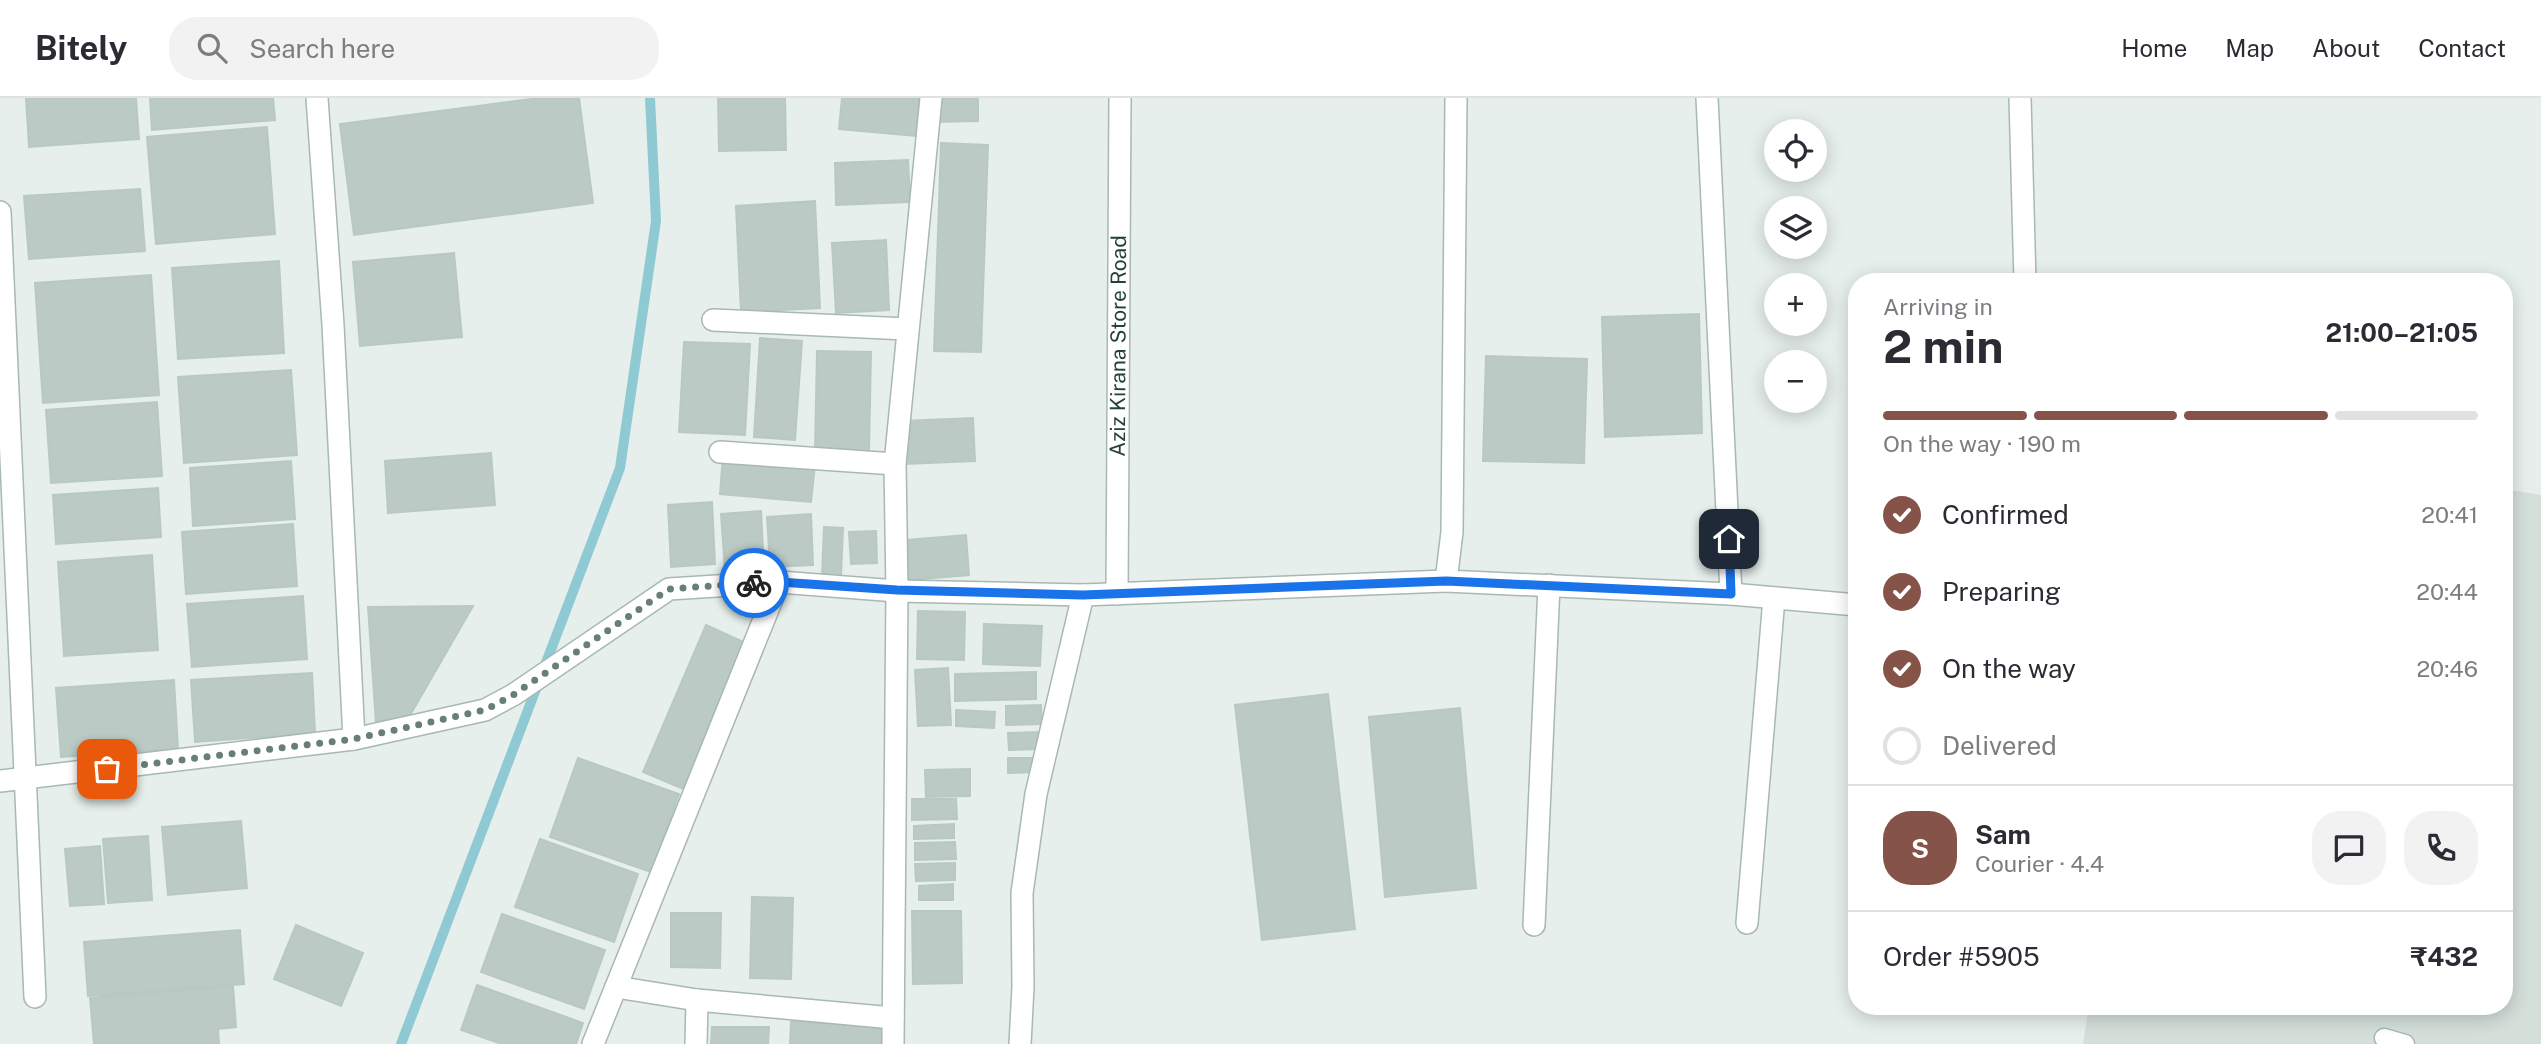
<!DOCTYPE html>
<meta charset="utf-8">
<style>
:root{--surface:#fff;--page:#f2f2f3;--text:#2b2b33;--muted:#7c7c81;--line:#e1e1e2;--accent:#855347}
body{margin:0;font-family:"Public Sans",sans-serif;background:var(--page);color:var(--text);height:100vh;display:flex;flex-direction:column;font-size:26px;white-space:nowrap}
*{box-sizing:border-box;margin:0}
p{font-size:23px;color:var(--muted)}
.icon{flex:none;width:38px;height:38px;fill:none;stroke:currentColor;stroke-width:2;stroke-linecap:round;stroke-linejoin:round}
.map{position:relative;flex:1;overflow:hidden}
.side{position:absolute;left:1848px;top:175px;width:665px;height:742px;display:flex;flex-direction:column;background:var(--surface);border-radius:28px;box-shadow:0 4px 18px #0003}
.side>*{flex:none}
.fabs{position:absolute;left:1764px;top:21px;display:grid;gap:14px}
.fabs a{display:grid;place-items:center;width:63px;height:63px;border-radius:50%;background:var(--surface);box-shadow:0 4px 18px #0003;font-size:35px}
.pin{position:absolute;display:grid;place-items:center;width:60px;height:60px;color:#fff;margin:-30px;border-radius:14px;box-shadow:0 4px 10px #0006}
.courier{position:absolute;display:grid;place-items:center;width:70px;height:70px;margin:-35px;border:5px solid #1a73e8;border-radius:50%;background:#fff;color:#222;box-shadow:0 2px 9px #0007}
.overview em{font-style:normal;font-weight:700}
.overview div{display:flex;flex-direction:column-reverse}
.overview{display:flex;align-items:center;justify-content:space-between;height:119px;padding:0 35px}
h1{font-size:46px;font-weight:700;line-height:52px}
.bar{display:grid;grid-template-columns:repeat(4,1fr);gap:10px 7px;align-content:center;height:84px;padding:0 35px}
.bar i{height:9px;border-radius:5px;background:var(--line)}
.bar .selected{background:var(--accent)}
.bar p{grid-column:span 4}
.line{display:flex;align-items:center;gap:18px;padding:0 35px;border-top:2px solid var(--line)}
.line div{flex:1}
.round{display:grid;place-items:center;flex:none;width:74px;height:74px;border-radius:28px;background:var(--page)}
ol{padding:0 35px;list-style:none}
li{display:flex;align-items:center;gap:21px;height:77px}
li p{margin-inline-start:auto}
li .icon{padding:7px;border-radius:50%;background:var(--accent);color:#fff;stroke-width:4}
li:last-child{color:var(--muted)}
li i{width:38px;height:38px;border:4px solid var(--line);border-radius:50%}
header{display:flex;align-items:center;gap:42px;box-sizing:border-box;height:98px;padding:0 35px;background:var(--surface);border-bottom:2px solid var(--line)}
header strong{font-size:33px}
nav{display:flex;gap:38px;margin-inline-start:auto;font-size:24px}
.search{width:490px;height:63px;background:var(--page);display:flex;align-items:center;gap:18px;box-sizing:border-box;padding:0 24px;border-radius:28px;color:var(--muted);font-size:26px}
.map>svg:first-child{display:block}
</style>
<header>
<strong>Bitely</strong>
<div class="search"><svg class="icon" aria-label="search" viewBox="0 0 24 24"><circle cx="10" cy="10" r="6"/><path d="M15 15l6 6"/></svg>Search here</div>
<nav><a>Home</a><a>Map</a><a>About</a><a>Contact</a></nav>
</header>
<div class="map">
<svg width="2541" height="946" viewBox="0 0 2541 946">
<rect width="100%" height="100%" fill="#e6efeb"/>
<path fill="#d4dfda" d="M2504,391L2541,397V946H2083L2089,908H2504Z"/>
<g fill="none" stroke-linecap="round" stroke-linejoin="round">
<path stroke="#8ec9d4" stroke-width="10" d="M401,946L620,370L656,123L650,0"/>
</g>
<path fill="#bbcac4" stroke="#b8c9c2" stroke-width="2" d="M26,0H136L139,41L29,49Z
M150,0H273L275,22L152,32Z
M539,0H579L593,105L354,137L340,26Z
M718,0H785L786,52L719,53Z
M842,0H920L916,38L839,31Z
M936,0H978V23L936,24Z
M267,29L275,136L156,146L147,39Z
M941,45L988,47L981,254L934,253Z
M908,62L910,104L836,107L835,65Z
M140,91L145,153L29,161L24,98Z
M815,103L820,210L741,214L736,108Z
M886,142L889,212L836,215L832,145Z
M454,155L462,239L360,248L353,164Z
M279,163L284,255L178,261L172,170Z
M151,177L159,297L43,305L35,185Z
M1699,216L1702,335L1605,339L1602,219Z
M760,240L802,243L795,342L754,339Z
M684,244L750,246L745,337L679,334Z
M817,253L871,254L869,354L815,353Z
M1486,258L1587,261L1584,365L1483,363Z
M291,272L297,357L184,365L178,279Z
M157,304L162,378L51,385L46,312Z
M973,320L975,363L905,366L903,323Z
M491,355L495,407L388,415L385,363Z
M723,357L815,366L811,404L720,396Z
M291,363L295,421L193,428L190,370Z
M158,390L161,439L56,446L53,397Z
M712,404L715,466L671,469L668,407Z
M761,413L764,470L725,472L721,416Z
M811,416L813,467L770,469L767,419Z
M293,426L297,488L186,496L182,434Z
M824,429L843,430L841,478H822Z
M876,433L877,465L851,466L849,434Z
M966,437L969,477L909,482L907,442Z
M152,457L158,552L64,558L58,464Z
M303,498L307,561L192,569L187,506Z
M473,508L409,619L376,625L368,509Z
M918,513L965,514L964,562L917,561Z
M984,526L1042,528L1040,568L983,566Z
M706,527L750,547L688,693L643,674Z
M948,570L951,627L918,628L915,572Z
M1036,574V601L955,603V576Z
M312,575L315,635L195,644L191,582Z
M174,582L178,651L61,659L56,590Z
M1328,596L1355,831L1262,842L1235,607Z
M1041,607L1042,626L1006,627V608Z
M1460,610L1476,790L1385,799L1369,619Z
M956,612L995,614L994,630L956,628Z
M1040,634V651L1009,652L1008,635Z
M578,660L679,696L651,774L550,739Z
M1008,660H1037V674L1008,675Z
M970,671V698L926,699L925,672Z
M912,701H956L957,721L912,722Z
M241,723L247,790L168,797L162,729Z
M954,726V740L914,741V728Z
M148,738L152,802L108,805L103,741Z
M540,741L638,776L614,844L515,809Z
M955,744L956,761L915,762V745Z
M100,748L104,806L70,808L65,751Z
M955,765V782L916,783L915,766Z
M953,786V802H919V788Z
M752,799L793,800L791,881L750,880Z
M912,813H961L962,885L913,886Z
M671,815H721L720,870L671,869Z
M502,816L605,852L584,911L481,874Z
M296,827L363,855L341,908L274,881Z
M240,832L244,886L88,898L84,844Z
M477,887L583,925L576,946H502L461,932Z
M233,888L236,929L218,931L219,946H94L90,900Z
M791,924L880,925V946H790Z
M712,929H769L768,946H711Z"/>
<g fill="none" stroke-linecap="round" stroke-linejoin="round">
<g stroke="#a8b8b2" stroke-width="21">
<path id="service" d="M2384,940L2405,946"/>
</g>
<g stroke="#a8b8b2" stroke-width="24">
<g id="minor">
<path d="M317,0L333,227L354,641"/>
<path d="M1456,0L1452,434L1446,483L1731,496L1857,507"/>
<path d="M1707,0L1731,496"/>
<path d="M2020,0L2025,184"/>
<path d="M0,114L35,899"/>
<path d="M713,222L907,231"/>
<path d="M720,354L895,366"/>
<path id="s1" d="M1117,496L1120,0"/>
<path d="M0,683L354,641L485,612L513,597L669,491L779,484L897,493L1083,497L1446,483"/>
<path d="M1747,825L1774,500"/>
<path d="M1534,827L1549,487"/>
<path d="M616,889L697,902L893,920"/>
<path d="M593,946L779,484"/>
<path d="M696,946L697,902"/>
<path d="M893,946L897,493L895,366L931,0"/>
<path d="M1020,946L1023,889L1022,795L1036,696L1083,497"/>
</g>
</g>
<use href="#service" stroke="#fff" stroke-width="18"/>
<use href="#minor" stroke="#fff" stroke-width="21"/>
</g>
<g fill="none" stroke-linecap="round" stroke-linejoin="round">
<path stroke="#687f78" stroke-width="7" stroke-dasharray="0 12.6" d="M107,671L354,641L485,612L513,597L669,491L754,485"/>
<path stroke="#1a73e8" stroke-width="9" d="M754,485L779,484L897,492L1083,497L1446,483L1731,496L1729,441"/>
</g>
<g text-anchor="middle" stroke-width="5" stroke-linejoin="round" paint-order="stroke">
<g font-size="21" fill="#24423a" stroke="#f7fbf9">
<text dy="7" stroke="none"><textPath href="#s1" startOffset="248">Aziz Kirana Store Road</textPath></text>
</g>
</g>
</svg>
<div class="fabs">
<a><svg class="icon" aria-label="locate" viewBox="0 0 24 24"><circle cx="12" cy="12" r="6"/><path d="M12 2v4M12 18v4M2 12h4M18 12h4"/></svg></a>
<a><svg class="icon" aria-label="layers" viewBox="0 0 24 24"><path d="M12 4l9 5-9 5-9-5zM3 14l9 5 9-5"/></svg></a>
<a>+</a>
<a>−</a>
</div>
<div class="pin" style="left:107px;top:671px;background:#ea580c"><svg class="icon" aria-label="bag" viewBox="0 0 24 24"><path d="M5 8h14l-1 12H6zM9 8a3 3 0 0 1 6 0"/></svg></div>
<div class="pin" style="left:1729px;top:441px;background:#1f2937"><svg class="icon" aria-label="home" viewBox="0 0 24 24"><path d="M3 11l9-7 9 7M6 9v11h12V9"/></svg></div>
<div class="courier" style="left:754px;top:485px"><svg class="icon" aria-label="bike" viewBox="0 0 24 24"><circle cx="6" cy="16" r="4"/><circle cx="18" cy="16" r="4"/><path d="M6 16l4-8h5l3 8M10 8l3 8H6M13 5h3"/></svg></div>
<section class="side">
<div class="overview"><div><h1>2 min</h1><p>Arriving in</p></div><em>21:00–21:05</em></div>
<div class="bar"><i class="selected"></i><i class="selected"></i><i class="selected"></i><i></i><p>On the way · 190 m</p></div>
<ol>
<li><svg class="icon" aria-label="check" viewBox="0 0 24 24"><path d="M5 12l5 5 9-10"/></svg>Confirmed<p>20:41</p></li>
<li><svg class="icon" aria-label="check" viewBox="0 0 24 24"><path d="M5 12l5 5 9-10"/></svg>Preparing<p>20:44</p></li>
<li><svg class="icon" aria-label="check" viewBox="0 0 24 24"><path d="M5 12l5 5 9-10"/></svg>On the way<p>20:46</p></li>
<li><i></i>Delivered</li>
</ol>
<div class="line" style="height:126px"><b class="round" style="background:var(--accent);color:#fff">S</b><div><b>Sam</b><p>Courier · 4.4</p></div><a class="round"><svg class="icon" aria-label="chat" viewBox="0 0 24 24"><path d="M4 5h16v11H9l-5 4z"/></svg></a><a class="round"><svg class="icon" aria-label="phone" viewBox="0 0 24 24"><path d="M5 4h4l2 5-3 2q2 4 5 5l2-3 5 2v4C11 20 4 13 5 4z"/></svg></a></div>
<div class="line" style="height:91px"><div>Order #5905</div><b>₹432</b></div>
</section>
</div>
